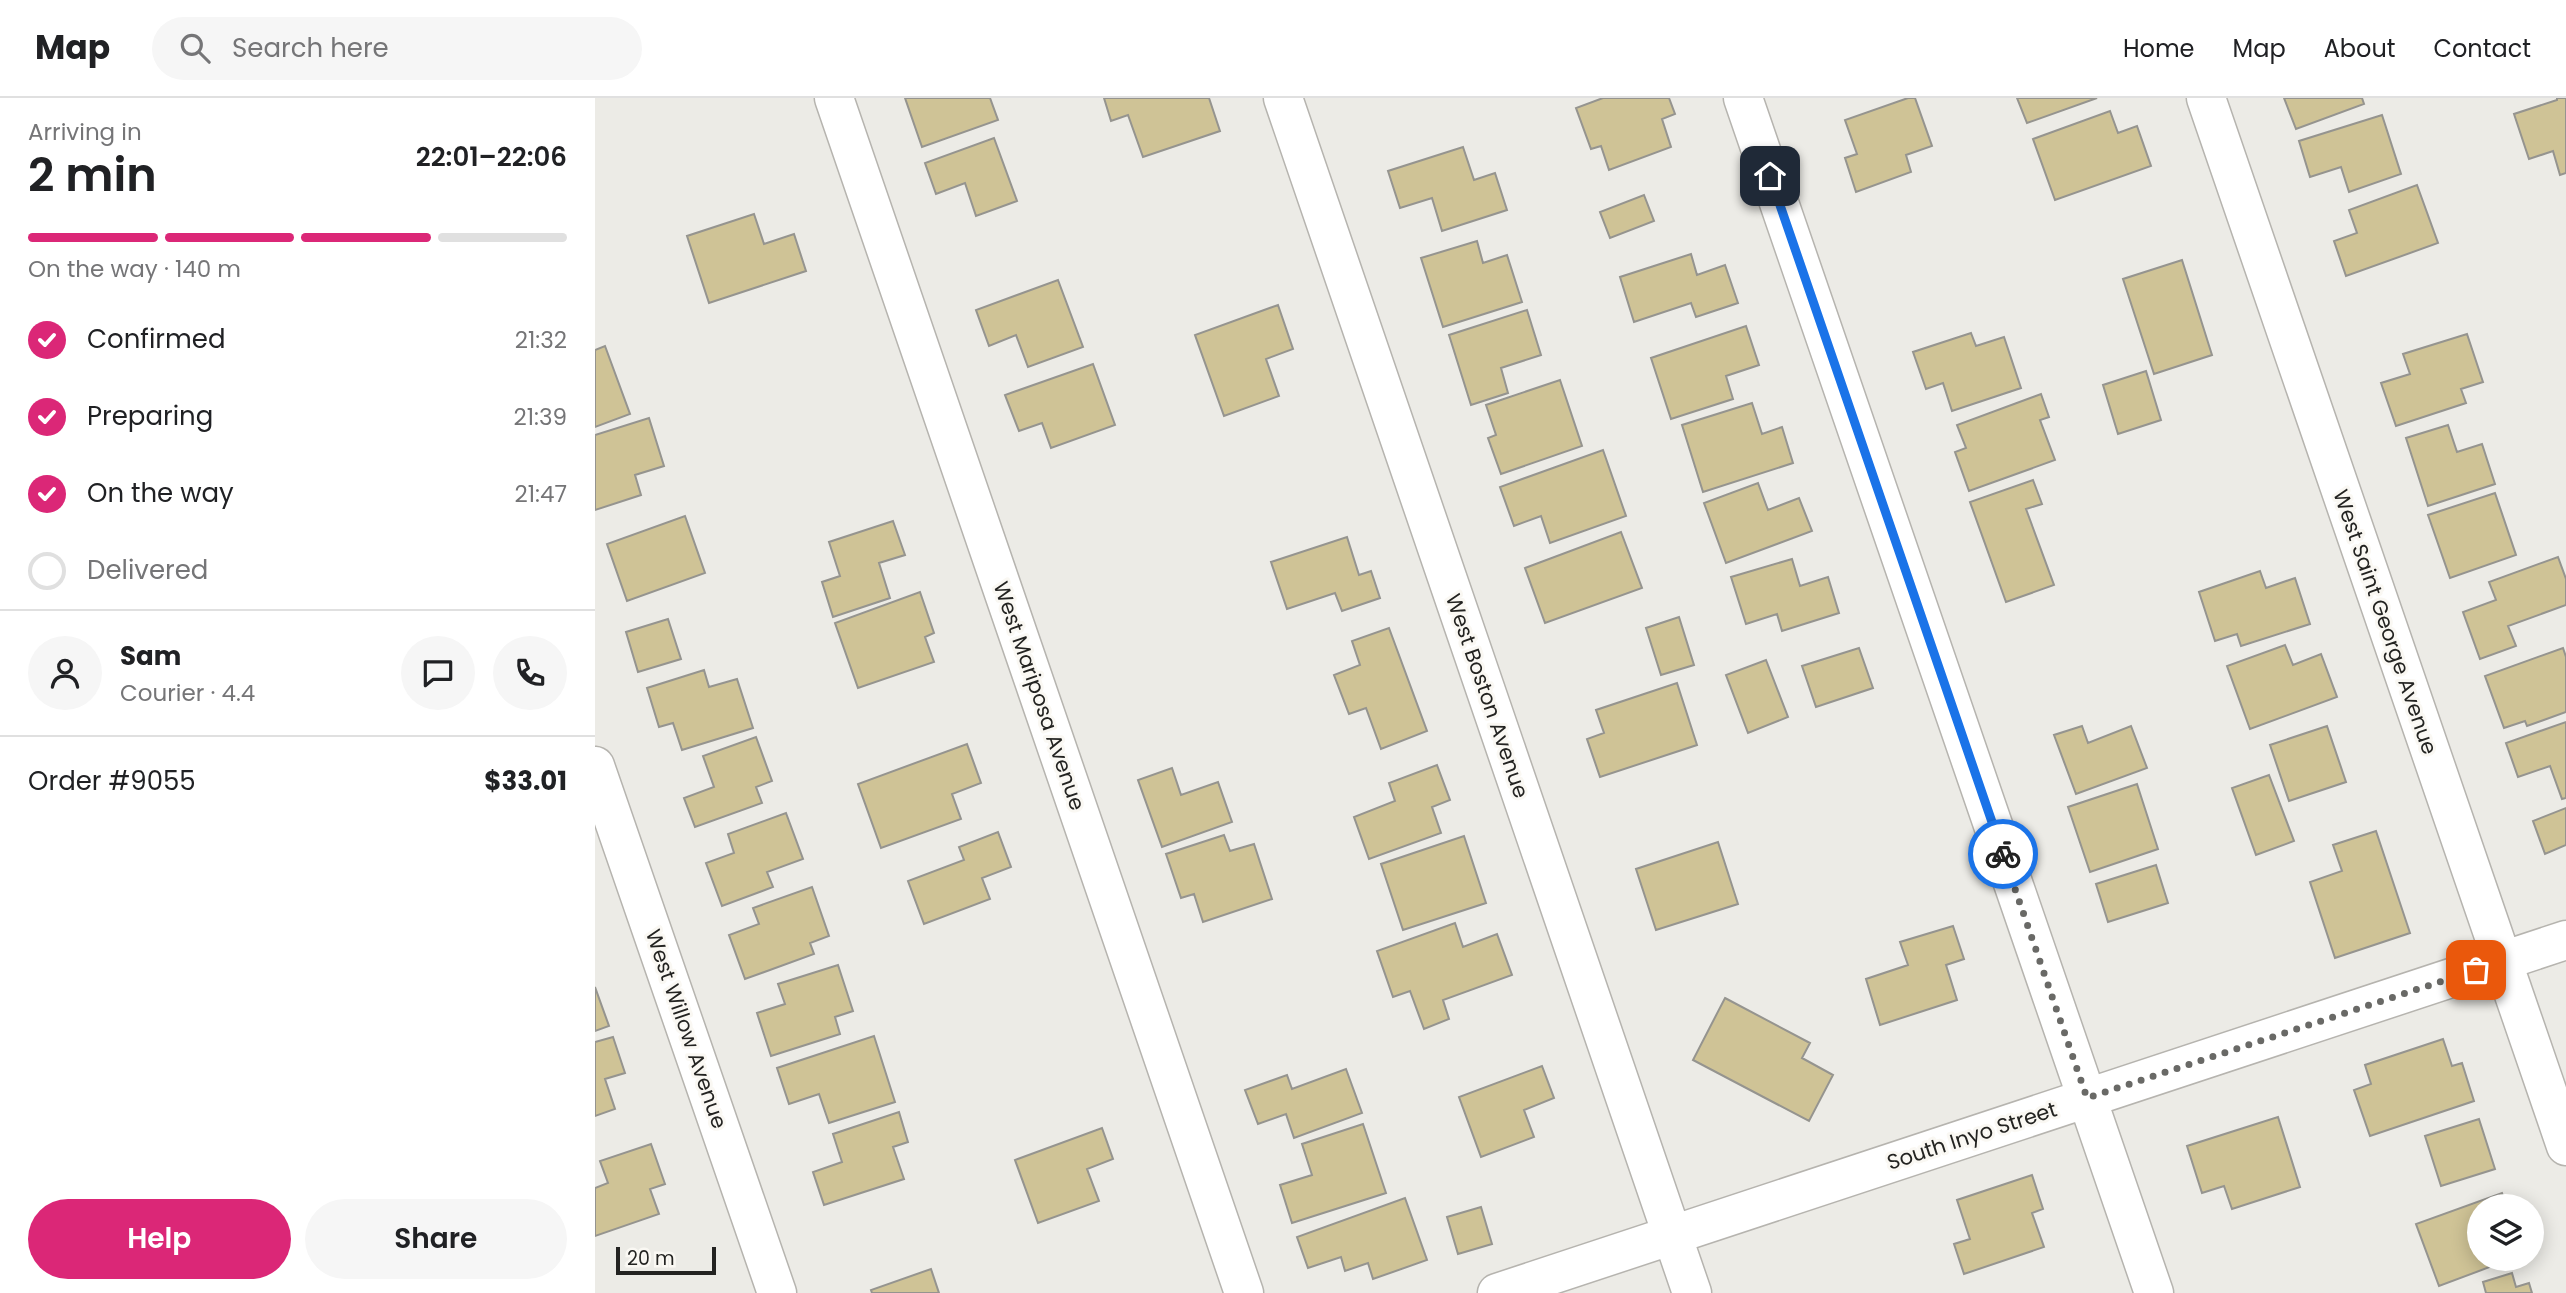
<!DOCTYPE html>
<meta charset="utf-8">
<style>
:root{--surface:#fff;--page:#f6f6f6;--text:#202124;--muted:#757577;--line:#e0e0e0;--accent:#db2777}
body{margin:0;font-family:Poppins,sans-serif;background:var(--page);color:var(--text);height:100vh;display:flex;flex-direction:column;font-size:26px;white-space:nowrap}
*{box-sizing:border-box;margin:0}
p{font-size:23px;color:var(--muted)}
.icon{flex:none;width:38px;height:38px;fill:none;stroke:currentColor;stroke-width:2;stroke-linecap:round;stroke-linejoin:round}
.map{position:relative;flex:1;overflow:hidden}
.drawer{display:flex;flex-direction:column;background:var(--surface);width:595px}
.drawer>*{flex:none}
.tools{position:absolute;left:1872px;top:1096px;display:grid;gap:14px}
.tools a{display:grid;place-items:center;width:77px;height:77px;border-radius:50%;background:var(--surface);box-shadow:0 4px 18px #0003;font-size:35px}
.scale{position:absolute;left:21px;bottom:18px;width:100px;box-sizing:border-box;padding-left:7px;border:4px solid #232321;border-top:0;font-size:19px;line-height:24px;white-space:nowrap;color:#232321;-webkit-text-stroke:5px #faf8f3;paint-order:stroke}
.pin{position:absolute;display:grid;place-items:center;width:60px;height:60px;color:#fff;margin:-30px;border-radius:14px;box-shadow:0 4px 10px #0006}
.courier{position:absolute;display:grid;place-items:center;width:70px;height:70px;margin:-35px;border:5px solid #1a73e8;border-radius:50%;background:#fff;color:#222;box-shadow:0 2px 9px #0007}
.head em{font-style:normal;font-weight:600}
.head div{display:flex;flex-direction:column-reverse}
.head{display:flex;align-items:center;justify-content:space-between;height:119px;padding:0 28px}
h1{font-size:46px;font-weight:600;line-height:52px}
.bar{display:grid;grid-template-columns:repeat(4,1fr);gap:10px 7px;align-content:center;height:84px;padding:0 28px}
.bar i{height:9px;border-radius:5px;background:var(--line)}
.bar .active{background:var(--accent)}
.bar p{grid-column:span 4}
.line{display:flex;align-items:center;gap:18px;padding:0 28px;border-top:2px solid var(--line)}
.line div{flex:1}
.round{display:grid;place-items:center;flex:none;width:74px;height:74px;border-radius:37px;background:var(--page)}
ol{padding:0 28px;list-style:none}
li{display:flex;align-items:center;gap:21px;height:77px}
li p{margin-inline-start:auto}
li .icon{padding:7px;border-radius:50%;background:var(--accent);color:#fff;stroke-width:4}
li:last-child{color:var(--muted)}
li i{width:38px;height:38px;border:4px solid var(--line);border-radius:50%}
.button{display:flex;gap:14px;margin-top:auto;padding:14px 28px}
.button a{flex:1;height:80px;border-radius:42px;background:var(--accent);color:#fff;font-size:28px;font-weight:600;line-height:80px;text-align:center}
.button a+a{background:var(--page);color:var(--text)}
header{display:flex;align-items:center;gap:42px;box-sizing:border-box;height:98px;padding:0 35px;background:var(--surface);border-bottom:2px solid var(--line)}
header strong{font-size:33px}
nav{display:flex;gap:38px;margin-inline-start:auto;font-size:24px}
.search{width:490px;height:63px;background:var(--page);display:flex;align-items:center;gap:18px;box-sizing:border-box;padding:0 24px;border-radius:38px;color:var(--muted);font-size:26px}
main{display:flex;flex:1;min-height:0}
.map>svg:first-child{display:block}
</style>
<header>
<strong>Map</strong>
<div class="search"><svg class="icon" aria-label="search" viewBox="0 0 24 24"><circle cx="10" cy="10" r="6"/><path d="M15 15l6 6"/></svg>Search here</div>
<nav><a>Home</a><a>Map</a><a>About</a><a>Contact</a></nav>
</header>
<main>
<section class="drawer">
<div class="head"><div><h1>2 min</h1><p>Arriving in</p></div><em>22:01–22:06</em></div>
<div class="bar"><i class="active"></i><i class="active"></i><i class="active"></i><i></i><p>On the way · 140 m</p></div>
<ol>
<li><svg class="icon" aria-label="check" viewBox="0 0 24 24"><path d="M5 12l5 5 9-10"/></svg>Confirmed<p>21:32</p></li>
<li><svg class="icon" aria-label="check" viewBox="0 0 24 24"><path d="M5 12l5 5 9-10"/></svg>Preparing<p>21:39</p></li>
<li><svg class="icon" aria-label="check" viewBox="0 0 24 24"><path d="M5 12l5 5 9-10"/></svg>On the way<p>21:47</p></li>
<li><i></i>Delivered</li>
</ol>
<div class="line" style="height:126px"><a class="round"><svg class="icon" aria-label="person" viewBox="0 0 24 24"><circle cx="12" cy="8" r="4"/><path d="M4 21q1-7 8-7t8 7"/></svg></a><div><b>Sam</b><p>Courier · 4.4</p></div><a class="round"><svg class="icon" aria-label="chat" viewBox="0 0 24 24"><path d="M4 5h16v11H9l-5 4z"/></svg></a><a class="round"><svg class="icon" aria-label="phone" viewBox="0 0 24 24"><path d="M5 4h4l2 5-3 2q2 4 5 5l2-3 5 2v4C11 20 4 13 5 4z"/></svg></a></div>
<div class="line" style="height:91px"><div>Order #9055</div><b>$33.01</b></div>
<div class="button"><a>Help</a><a>Share</a></div>
</section>
<div class="map">
<svg width="1971" height="1195" viewBox="0 0 1971 1195">
<rect width="100%" height="100%" fill="#ecebe6"/>
<path fill="#cfc396" stroke="#95948f" stroke-width="2" d="M310,0H395L403,22L327,49Z
M509,0H614L625,33L548,59L533,17L516,23Z
M1008,0H1074L1080,16L1067,21L1076,49L1014,72L1006,48L996,51L981,10Z
M1313,0H1320L1337,48L1311,57L1316,74L1261,94L1250,60L1262,56L1250,22Z
M1422,0H1502L1432,25Z
M1689,0H1767L1769,6L1701,31Z
M1962,0H1971V75L1965,77L1958,53L1934,61L1919,16L1962,2Z
M1515,13L1523,35L1542,28L1556,68L1460,102L1438,41Z
M1787,17L1806,76L1754,94L1746,69L1715,79L1704,43Z
M399,40L422,103L381,118L370,85L341,96L330,65Z
M868,49L879,82L900,75L912,112L847,133L837,100L805,110L793,73Z
M1822,87L1843,145L1751,178L1739,143L1762,135L1754,112Z
M1049,97L1059,123L1015,140L1005,114Z
M159,116L169,146L199,136L211,173L114,205L92,138Z
M882,143L888,165L912,157L927,204L848,229L826,160Z
M1096,156L1102,177L1130,167L1143,205L1101,219L1096,205L1039,224L1025,179Z
M1587,162L1617,257L1559,276L1528,181Z
M463,182L488,249L433,269L421,237L394,248L381,212Z
M683,207L698,251L671,261L684,298L629,318L600,237Z
M932,212L946,257L906,270L913,295L876,307L854,237Z
M1151,228L1164,267L1131,278L1138,301L1076,321L1056,260Z
M1376,235L1381,248L1409,239L1426,290L1357,313L1348,285L1331,291L1318,254Z
M1872,236L1888,284L1866,291L1871,305L1801,328L1786,285L1815,276L1808,256Z
M10,248L35,316L0,329V252Z
M498,266L520,327L456,350L447,325L424,333L410,297Z
M1551,273L1566,322L1523,336L1508,287Z
M965,282L987,348L906,376L893,340L901,337L891,307Z
M1446,296L1454,319L1445,322L1460,362L1374,393L1360,354L1371,350L1362,327Z
M1157,305L1167,336L1187,329L1198,365L1108,394L1087,327Z
M54,320L69,368L40,377L46,397L0,412V337Z
M1853,327L1862,354L1887,346L1900,386L1833,408L1811,340Z
M1008,352L1031,418L955,445L946,418L919,428L905,389Z
M1438,382L1447,406L1431,411L1459,487L1411,504L1375,404Z
M1163,385L1173,412L1204,400L1217,433L1131,465L1109,405Z
M1900,395L1921,457L1855,480L1833,417Z
M90,418L110,475L32,503L12,446Z
M298,423L310,457L284,465L295,500L238,519L227,484L245,478L234,444Z
M1026,434L1047,490L950,525L930,470Z
M752,439L764,477L776,473L785,500L747,513L740,495L692,511L676,464Z
M1963,459L1971,481V507L1913,528L1921,548L1885,561L1868,514L1901,502L1894,484Z
M1197,461L1205,488L1233,479L1244,515L1187,533L1182,516L1151,526L1136,479Z
M1665,473L1671,490L1700,480L1715,526L1646,548L1642,536L1620,543L1604,494Z
M325,494L339,535L330,539L339,564L263,590L240,525Z
M1084,519L1099,567L1066,577L1051,530Z
M73,521L86,561L43,574L31,534Z
M794,530L832,633L786,651L771,610L754,616L739,577L765,567L757,543Z
M1690,547L1698,567L1726,556L1742,599L1655,631L1632,568Z
M1264,550L1278,590L1221,609L1207,568Z
M1968,550L1971,559V614L1932,628L1930,623L1909,630L1890,578Z
M1171,562L1193,619L1153,635L1131,577Z
M109,572L114,589L142,581L158,630L87,652L78,625L64,629L52,590Z
M1082,585L1102,647L1005,679L992,641L1009,635L1001,612Z
M1971,624V700L1967,701L1955,668L1923,679L1911,645Z
M1487,628L1493,645L1536,628L1552,670L1481,696L1459,637Z
M1732,628L1751,684L1694,703L1675,647Z
M161,639L177,683L161,689L167,705L100,729L89,700L119,689L108,658Z
M372,646L386,685L357,696L366,721L286,750L263,686Z
M842,667L855,702L837,709L846,735L774,761L759,719L800,703L794,685Z
M577,670L586,697L623,684L637,724L567,749L543,682Z
M1674,677L1699,743L1661,757L1637,690Z
M1542,686L1563,751L1495,774L1473,709Z
M1971,710V747L1950,756L1938,723Z
M191,715L208,761L172,774L178,789L127,808L111,765L139,755L133,736Z
M1781,733L1815,835L1740,860L1715,784L1747,773L1738,747Z
M403,734L416,769L387,780L395,801L329,826L313,783L369,762L364,749Z
M629,737L635,753L659,746L677,801L608,824L599,796L586,800L571,756Z
M869,738L891,805L808,832L786,766Z
M1123,744L1143,806L1061,832L1041,771Z
M1561,767L1573,805L1513,824L1501,786Z
M217,789L234,838L215,845L219,856L150,881L134,837L164,826L158,810Z
M860,825L868,849L902,836L917,877L848,902L854,921L829,931L815,893L798,899L782,853Z
M1358,828L1369,861L1351,867L1362,902L1285,927L1271,881L1313,867L1305,844Z
M243,867L258,913L240,919L245,936L176,958L162,915L190,906L183,886Z
M0,889L14,928L0,933Z
M1130,900L1215,945L1207,960L1238,977L1214,1023L1098,962Z
M279,938L300,1004L234,1025L224,996L194,1006L182,970Z
M18,939L30,975L10,981L20,1011L0,1018V944Z
M1848,941L1857,968L1867,965L1879,1003L1775,1038L1759,992L1776,986L1770,967Z
M947,968L959,1000L929,1012L939,1039L886,1059L864,999Z
M751,971L767,1015L699,1040L691,1016L663,1026L650,992L692,977L697,991Z
M304,1014L313,1044L298,1049L309,1081L229,1107L218,1074L247,1064L238,1036Z
M1683,1019L1705,1089L1637,1111L1629,1088L1607,1095L1592,1048Z
M1884,1021L1900,1071L1846,1088L1830,1038Z
M768,1026L791,1095L697,1125L685,1087L717,1077L707,1046Z
M507,1030L518,1061L492,1071L504,1103L443,1125L420,1062Z
M56,1046L70,1086L55,1091L64,1116L0,1138V1090L13,1085L5,1063Z
M1437,1077L1448,1111L1437,1115L1449,1149L1369,1176L1359,1146L1375,1141L1362,1102Z
M1907,1095L1911,1108H1885V1160H1898L1900,1167L1844,1188L1821,1126Z
M810,1100L832,1162L778,1181L773,1165L750,1173L746,1159L713,1170L702,1139Z
M886,1109L897,1146L863,1156L852,1119Z
M336,1171L344,1195H277L276,1192Z
M1917,1175L1921,1189L1934,1185L1937,1195H1891L1888,1184Z"/>
<g fill="none" stroke-linecap="round" stroke-linejoin="round">
<g stroke="#b6b4af" stroke-width="41">
<path id="minor" d="M239,0L649,1195
M688,0L1097,1195
M1148,0L1559,1195
M1611,0L1971,1048
M0,668L182,1195
M902,1195L1971,842"/>
</g>
<use href="#minor" stroke="#fff" stroke-width="38"/>
</g>
<g fill="none" stroke-linecap="round" stroke-linejoin="round">
<path stroke="#696966" stroke-width="7" stroke-dasharray="0 12.6" d="M1408,756L1492,1000L1881,872"/>
<path stroke="#1a73e8" stroke-width="9" d="M1175,78L1408,756"/>
</g>
<g text-anchor="middle" stroke-width="6" stroke-linejoin="round" paint-order="stroke">
<g font-size="21" fill="#232321" stroke="#faf8f3">
<text transform="translate(1790 524) rotate(71)" y="7">West Saint George Avenue</text>
<text transform="translate(444 598) rotate(71)" y="7">West Mariposa Avenue</text>
<text transform="translate(892 598) rotate(71)" y="7">West Boston Avenue</text>
<text transform="translate(91 931) rotate(71)" y="7">West Willow Avenue</text>
<text transform="translate(1377 1038) rotate(-18)" y="7">South Inyo Street</text>
</g>
</g>
</svg>
<div class="tools">
<a><svg class="icon" aria-label="layers" viewBox="0 0 24 24"><path d="M12 4l9 5-9 5-9-5zM3 14l9 5 9-5"/></svg></a>
</div>
<div class="scale">20 m</div>
<div class="pin" style="left:1881px;top:872px;background:#ea580c"><svg class="icon" aria-label="bag" viewBox="0 0 24 24"><path d="M5 8h14l-1 12H6zM9 8a3 3 0 0 1 6 0"/></svg></div>
<div class="pin" style="left:1175px;top:78px;background:#1f2937"><svg class="icon" aria-label="home" viewBox="0 0 24 24"><path d="M3 11l9-7 9 7M6 9v11h12V9"/></svg></div>
<div class="courier" style="left:1408px;top:756px"><svg class="icon" aria-label="bike" viewBox="0 0 24 24"><circle cx="6" cy="16" r="4"/><circle cx="18" cy="16" r="4"/><path d="M6 16l4-8h5l3 8M10 8l3 8H6M13 5h3"/></svg></div>
</div>
</main>
